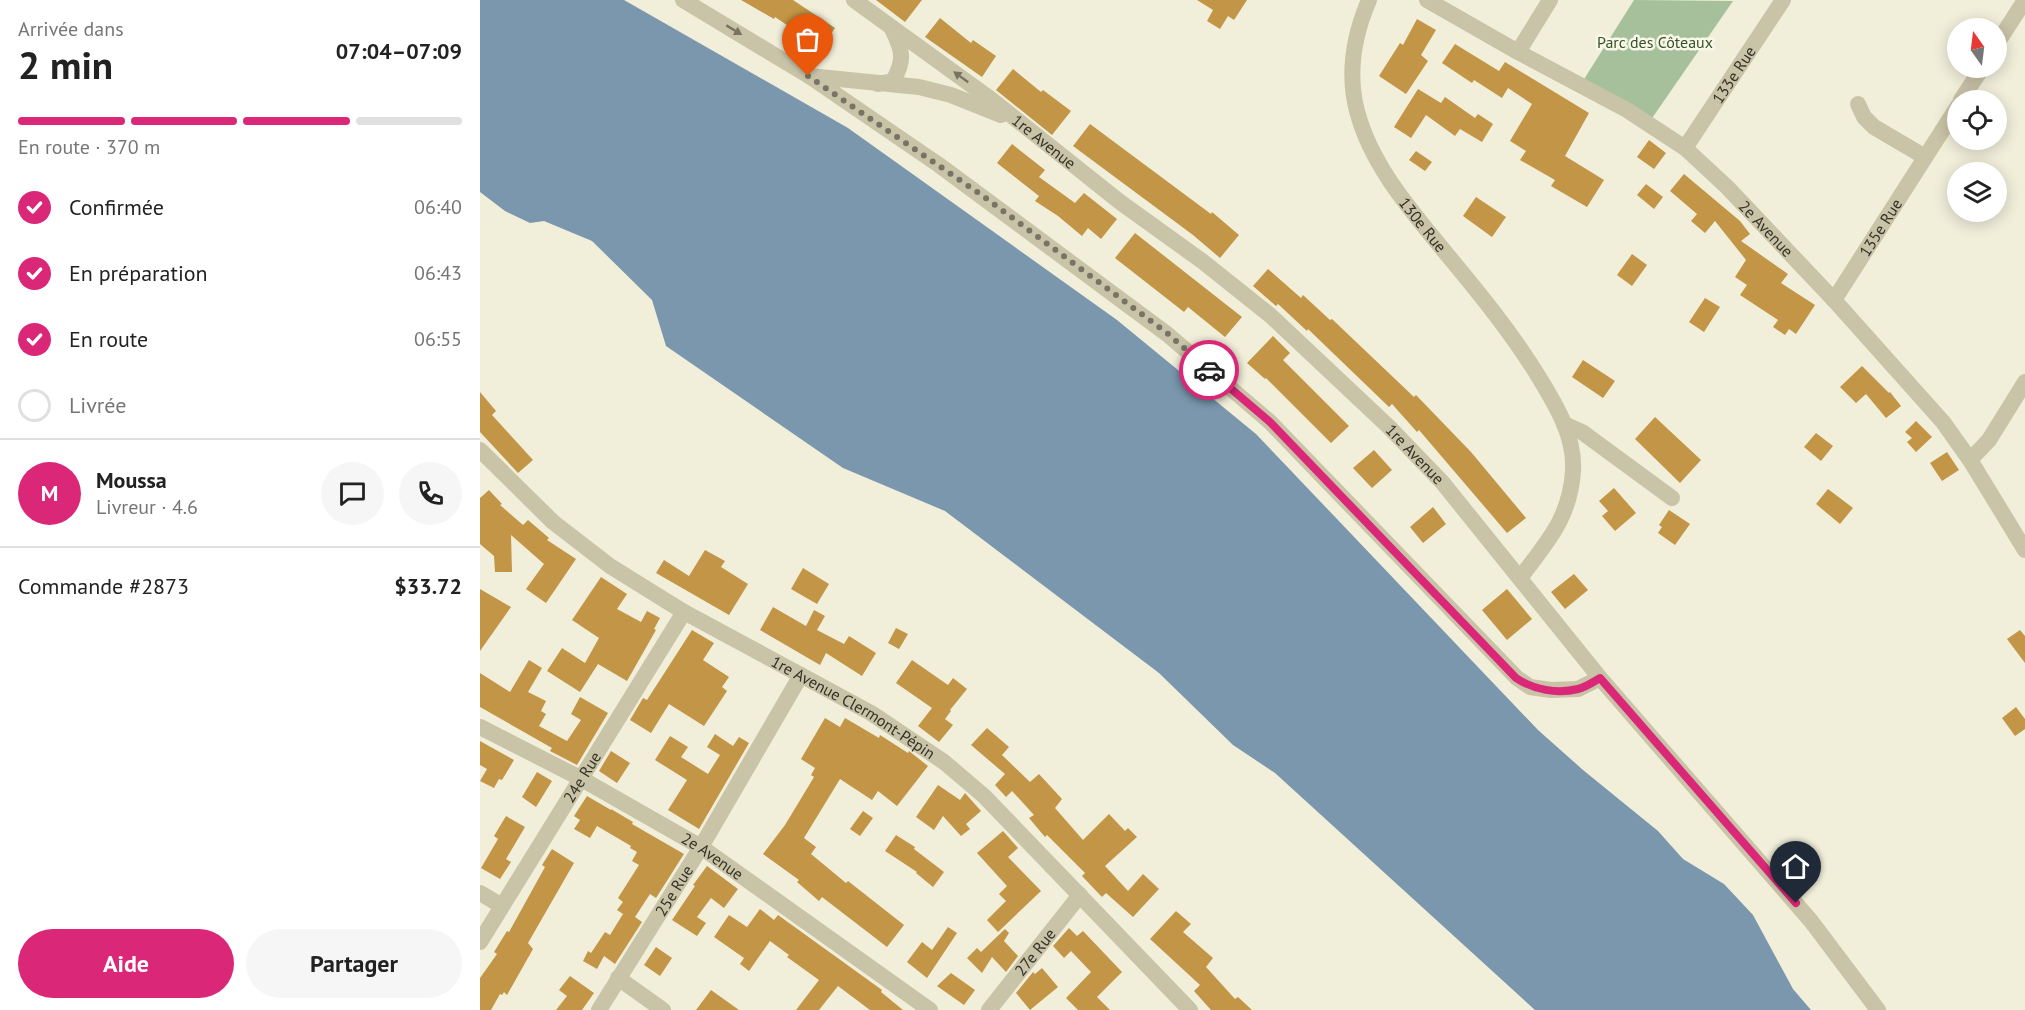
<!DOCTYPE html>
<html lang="fr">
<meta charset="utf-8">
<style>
:root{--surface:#fff;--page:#f6f6f6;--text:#222;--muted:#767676;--line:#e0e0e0;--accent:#db2777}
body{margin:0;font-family:"PT Sans",sans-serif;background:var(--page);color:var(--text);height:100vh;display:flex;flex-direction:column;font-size:22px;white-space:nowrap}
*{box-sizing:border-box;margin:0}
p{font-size:20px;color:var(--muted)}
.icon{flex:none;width:33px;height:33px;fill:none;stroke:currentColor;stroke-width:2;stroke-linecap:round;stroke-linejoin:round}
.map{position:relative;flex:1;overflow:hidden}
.details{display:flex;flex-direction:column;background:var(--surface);width:480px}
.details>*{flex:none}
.needle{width:39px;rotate:346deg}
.controls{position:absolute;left:1467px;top:18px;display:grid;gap:12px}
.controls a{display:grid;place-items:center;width:60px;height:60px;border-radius:50%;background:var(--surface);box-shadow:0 3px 15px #0003;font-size:30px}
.pin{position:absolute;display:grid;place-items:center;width:51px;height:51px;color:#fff;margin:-62px -26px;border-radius:50% 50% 50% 0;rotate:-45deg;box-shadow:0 0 6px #0007}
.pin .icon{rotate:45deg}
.courier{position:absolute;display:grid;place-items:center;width:60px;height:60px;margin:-30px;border:4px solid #db2777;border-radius:50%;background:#fff;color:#222;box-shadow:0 2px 8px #0007}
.head em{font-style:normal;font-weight:700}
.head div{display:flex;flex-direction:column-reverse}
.head{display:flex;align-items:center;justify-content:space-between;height:102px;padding:0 18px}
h1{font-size:39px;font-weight:700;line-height:45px}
.bar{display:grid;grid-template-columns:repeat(4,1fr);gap:9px 6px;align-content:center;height:72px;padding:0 18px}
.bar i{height:8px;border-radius:4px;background:var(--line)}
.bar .on{background:var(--accent)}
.bar p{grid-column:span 4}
.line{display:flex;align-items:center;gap:15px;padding:0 18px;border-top:2px solid var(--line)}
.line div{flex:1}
.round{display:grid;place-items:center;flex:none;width:63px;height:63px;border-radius:32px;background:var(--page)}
ol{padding:0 18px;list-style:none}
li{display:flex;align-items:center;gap:18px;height:66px}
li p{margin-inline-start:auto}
li .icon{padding:6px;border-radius:50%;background:var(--accent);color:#fff;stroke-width:4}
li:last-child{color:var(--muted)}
li i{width:33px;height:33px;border:3px solid var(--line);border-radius:50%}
.primary-button{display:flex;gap:12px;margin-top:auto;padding:12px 18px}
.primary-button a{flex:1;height:69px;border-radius:36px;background:var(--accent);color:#fff;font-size:24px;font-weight:700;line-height:69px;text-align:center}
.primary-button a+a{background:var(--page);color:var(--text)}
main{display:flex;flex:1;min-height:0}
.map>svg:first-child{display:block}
</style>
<main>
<section class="details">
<div class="head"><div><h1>2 min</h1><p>Arrivée dans</p></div><em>07:04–07:09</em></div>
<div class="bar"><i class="on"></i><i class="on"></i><i class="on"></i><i></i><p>En route · 370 m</p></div>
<ol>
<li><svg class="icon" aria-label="check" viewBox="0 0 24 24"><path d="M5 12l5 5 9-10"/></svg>Confirmée<p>06:40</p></li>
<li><svg class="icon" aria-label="check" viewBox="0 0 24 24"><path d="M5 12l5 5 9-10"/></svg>En préparation<p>06:43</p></li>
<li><svg class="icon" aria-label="check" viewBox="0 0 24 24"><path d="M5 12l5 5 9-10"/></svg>En route<p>06:55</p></li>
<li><i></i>Livrée</li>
</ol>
<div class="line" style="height:108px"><b class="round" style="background:var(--accent);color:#fff">M</b><div><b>Moussa</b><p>Livreur · 4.6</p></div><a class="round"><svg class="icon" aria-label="chat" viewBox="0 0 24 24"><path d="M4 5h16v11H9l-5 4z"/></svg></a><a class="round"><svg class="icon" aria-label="phone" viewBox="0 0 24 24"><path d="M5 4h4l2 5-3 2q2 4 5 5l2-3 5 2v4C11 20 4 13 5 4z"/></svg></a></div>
<div class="line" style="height:78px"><div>Commande #2873</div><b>$33.72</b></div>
<div class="primary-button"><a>Aide</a><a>Partager</a></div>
</section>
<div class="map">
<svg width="1545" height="1010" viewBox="0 0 1545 1010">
<rect width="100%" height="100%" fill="#f1efda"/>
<path fill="#a5c09b" d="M1154,0L1253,1L1168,124L1101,84Z"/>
<path fill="#7a97ad" d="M0,0H144L368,128L637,320L776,434L1058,730L1103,770L1178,831L1203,859L1244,884L1273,915L1313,989L1331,1010H1055L795,773L753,745L679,673L465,511L363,468L186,346L172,300L112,241L64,221L50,223L25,211L0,192Z"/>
<path fill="#c39546" d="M261,0H313L355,28L341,48L295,17L294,19Z
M396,0H442L425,22Z
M717,0H767L754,20L748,16L740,29L727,21L733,10Z
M460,18L491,43L493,40L516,56L502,77L445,37Z
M937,19L956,30L941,55L948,61L926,94L899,76L920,43L923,45Z
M975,44L1019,71L1025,62L1109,113L1085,156L1124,180L1107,207L1071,186L1075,180L1040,160L1046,151L1030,141L1052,104L1028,88L1022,98L994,80L992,83L962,63Z
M533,69L561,92L563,90L591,111L572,135L516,90Z
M938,89L961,103L965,97L995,118L998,114L1013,124L1002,142L980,129L975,136L946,115L931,138L914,127Z
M610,124L731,214L732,212L759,235L740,258L713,235L593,146Z
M1169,140L1186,153L1174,169L1157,157Z
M532,144L565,170L559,177L595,203L604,193L637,219L621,239L608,228L602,236L578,216L555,201L559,196L517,163Z
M936,151L952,162L945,171L929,160Z
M1204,174L1260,221L1270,234L1261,241L1308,274L1301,283L1335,305L1316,334L1309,329L1305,335L1293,327L1298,320L1260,295L1267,285L1255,277L1266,260L1235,221L1225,233L1211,221L1217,214L1190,191Z
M1166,184L1183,197L1174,209L1157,195Z
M996,197L1026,217L1012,237L983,216Z
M655,233L762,317L745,337L708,307L704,312L635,258Z
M1152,254L1167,265L1152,286L1137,275Z
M788,269L821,298L823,295L850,320L852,319L934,397L936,395L991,452L1046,518L1027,533L939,430L937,432L912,404L909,407L828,329L827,331L798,304L796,306L773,286Z
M1225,298L1240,307L1224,332L1209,322Z
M793,336L810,353L803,360L869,426L851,443L786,378L785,379L767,363Z
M1103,360L1135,381L1123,398L1092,377Z
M1382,366L1409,393L1410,392L1421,406L1406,418L1386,394L1376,403L1360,387Z
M0,392L16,411L12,415L53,460L38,473L0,432Z
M1175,417L1221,460L1200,483L1155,439Z
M1436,421L1452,437L1436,452L1427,442L1432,438L1425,432Z
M1336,433L1353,446L1341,461L1324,447Z
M894,450L912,470L892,488L873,468Z
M1467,452L1479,470L1462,481L1450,463Z
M1134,488L1156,513L1135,531L1122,516L1128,511L1119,501Z
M1348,489L1373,508L1360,524L1336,504Z
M9,490L22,504L20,505L43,525L48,520L69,538L67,540L96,559L66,603L46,589L64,564L31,535L32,572H15L14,556L0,544V498Z
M953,507L966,524L943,543L930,527Z
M1189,510L1210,524L1195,545L1178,533L1182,527L1179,525Z
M225,550L245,561L241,567L268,584L249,615L176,573L184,560L209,576Z
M323,568L349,584L337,604L311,589Z
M1094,574L1108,590L1085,609L1071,592Z
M121,577L147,594L137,609L161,622L167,611L180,618L174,629L176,630L147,681L118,664L100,692L67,671L82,648L105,663L119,638L92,620Z
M0,589L31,607L0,651Z
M1027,589L1052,619L1027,640L1002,610Z
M293,607L326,626L334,610L345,616L337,630L364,644L369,636L396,653L382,676L346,653L340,665L280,630Z
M416,628L428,634L419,649L408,643Z
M212,630L234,643L223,660L249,677L242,687L247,691L224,726L189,704L171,733L150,720L163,698L167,700Z
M1540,630L1545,636V663L1527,639Z
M49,660L62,668L48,692L66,701L61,711L66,714L59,726L87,741L101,720L91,714L100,697L128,713L97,765L70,751L72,748L0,707V673L30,692Z
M432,660L468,685L473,678L487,689L470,710L471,711L465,719L473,725L459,742L438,726L452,708L416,683Z
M1536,707L1545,719V729L1535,736L1522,718Z
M345,718L360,727L365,718L399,738L400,735L428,753L429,751L448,766L417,806L398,791L392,800L360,779L324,838L336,847L331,854L366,883L368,881L424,925L407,947L342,897L339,901L317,882L319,880L283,854L305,825L334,777L331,775L335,768L321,759Z
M507,728L529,747L522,755L550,782L559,774L582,799L575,808L603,840L629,814L645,831L648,828L657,837L625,866L648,891L663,874L679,889L653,917L626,893L622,897L602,876L605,873L567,835L565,837L549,818L554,815L532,791L526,797L515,785L525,774L491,745Z
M235,734L253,746L259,737L269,743L219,829L188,810L207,780L175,760L190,736L208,747L201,757L228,774L240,755L227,747Z
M0,741L34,760L22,780L19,779L14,788L0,781L7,769L0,765Z
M131,751L150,763L137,783L119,771Z
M57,772L72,781L56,807L42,797Z
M458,785L480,800L485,793L501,811L486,824L490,829L481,836L463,816L454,830L436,817Z
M107,796L131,810V809L153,822L152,824L204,854L176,898L170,894L155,917L162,922L135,964L124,956L117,969L103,961L108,951L111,953L125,932L130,935L143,914L137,910L143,902L138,898L159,865L152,861L157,852L150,848L151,846L117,826L110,838L94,829L100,820L94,816Z
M383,811L393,818L380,836L370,829Z
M26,816L45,827L26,859L31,862L20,879L1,868L18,839L14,836Z
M523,831L538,848L528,857L561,891L518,932L507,920L526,901L519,894L527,886L497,853Z
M416,835L435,847L434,849L464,872L453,887L436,873L437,872L405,851Z
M72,849L94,863L48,943L53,949L27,995L24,992L22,995L20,994L11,1010H0V978L17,954L14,952L27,931L29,932L65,867L62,865Z
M227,866L258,889L244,908L231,898L217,917L226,923L217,936L192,920L215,886L213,885Z
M280,909L294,920L298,915L402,990L401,992L423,1010H390L358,986L339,1010H316L339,980L307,957L309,955L290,941L269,971L260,964L264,958L234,937L249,915L267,927Z
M696,911L711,924L703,932L733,958L726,967L755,999L758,997L772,1010H731L714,991L720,985L670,939Z
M468,927L477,933L447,978L427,962L442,942L452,950Z
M589,928L597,936L603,931L642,972L617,997L630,1010H598L586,998L611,972L591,951L584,958L573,946Z
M525,929L529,933L524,941L538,956L526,972L512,957L502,973L487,958L497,948L501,952Z
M176,947L192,958L180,976L164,965Z
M562,968L578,987L550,1010L536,993L553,972L555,974Z
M471,973L495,990L484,1005L457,986Z
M90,976L114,993L102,1010H76L87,996L79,990Z
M231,990L259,1010H216Z"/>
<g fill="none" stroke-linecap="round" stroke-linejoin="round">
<g stroke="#c9c3a7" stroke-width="16">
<path id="s1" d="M889,0C874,35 867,73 877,111C891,165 930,209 965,252C999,293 1032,333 1060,379C1077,407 1095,437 1093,471C1090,518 1067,542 1040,578"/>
<path id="s2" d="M947,0L1038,52L1147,110L1205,148L1247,187L1354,300L1463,422L1490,460L1545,550"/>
<path d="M1516,45L1545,0"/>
<path d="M1038,52L1070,0"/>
<path d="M329,76L459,165L687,334L790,422L1037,678L1050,687L1071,690L1098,689L1120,678"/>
<path d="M1481,100L1502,68"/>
<path d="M1378,104L1384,117L1394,127L1445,157"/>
<path id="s3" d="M1205,148L1303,0"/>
<path id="s4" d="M1354,300L1478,106"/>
<path d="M1084,424L1102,432L1192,498"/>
<path d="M1490,460L1509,440L1545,382"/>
<path id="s5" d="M0,727L100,778L221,847L450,1010"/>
<path d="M0,893L22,906"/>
<path id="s6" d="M0,942L204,612"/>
<path d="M138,978L183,1010"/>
<path id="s7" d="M119,1010L221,847L321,675"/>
<path id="s8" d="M509,1010L600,895"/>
</g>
<g stroke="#c9c3a7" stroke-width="16">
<path d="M203,0L329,76L439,87L471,95L521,115"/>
<path id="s9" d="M374,0L512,100L640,202L722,261L791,316L909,427L962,482L1120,678L1331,921L1398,1010"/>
<path d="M398,84L413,81C425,60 423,51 412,29"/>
<path id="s10" d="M0,450L73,522L130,566L204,612L391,713L464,762L504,796L710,1010"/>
</g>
</g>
<defs><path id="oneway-solid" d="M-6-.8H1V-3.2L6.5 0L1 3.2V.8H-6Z" transform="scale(1.5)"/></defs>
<g fill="#787361">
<use href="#oneway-solid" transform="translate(254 30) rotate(31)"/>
<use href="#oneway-solid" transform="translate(481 77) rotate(-144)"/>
</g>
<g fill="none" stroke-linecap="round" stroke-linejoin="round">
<path stroke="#777466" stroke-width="6" stroke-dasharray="0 10.8" d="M328,76L503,196L687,333L729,370"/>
<path stroke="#db2777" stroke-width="8" d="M729,370L790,422L1036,678C1054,690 1077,694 1098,689C1106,687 1113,682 1120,678L1316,903"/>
</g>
<g text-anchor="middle" stroke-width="5" stroke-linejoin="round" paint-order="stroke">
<g font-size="16" fill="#35532c" stroke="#f9f7e7">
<text x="1175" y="48">Parc des Côteaux</text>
</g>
<g font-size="16" fill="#353127" stroke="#f9f7e7">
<text dy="6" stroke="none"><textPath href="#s3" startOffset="88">133e Rue</textPath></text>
<text dy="6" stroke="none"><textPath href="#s9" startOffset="237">1re Avenue</textPath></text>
<text dy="6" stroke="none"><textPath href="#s1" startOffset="246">130e Rue</textPath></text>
<text dy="6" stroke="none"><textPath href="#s4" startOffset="86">135e Rue</textPath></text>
<text dy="6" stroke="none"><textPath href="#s2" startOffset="412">2e Avenue</textPath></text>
<text dy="6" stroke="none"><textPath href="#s9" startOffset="723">1re Avenue</textPath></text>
<text dy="6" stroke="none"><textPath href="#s10" startOffset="456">1re Avenue Clermont-Pépin</textPath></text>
<text dy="6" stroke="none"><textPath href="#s6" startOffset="194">24e Rue</textPath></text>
<text dy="6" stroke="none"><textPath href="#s5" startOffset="266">2e Avenue</textPath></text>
<text dy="6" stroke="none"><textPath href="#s7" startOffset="141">25e Rue</textPath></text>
<text dy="6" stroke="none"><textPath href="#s8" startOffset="74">27e Rue</textPath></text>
</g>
</g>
</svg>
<div class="controls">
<a><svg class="needle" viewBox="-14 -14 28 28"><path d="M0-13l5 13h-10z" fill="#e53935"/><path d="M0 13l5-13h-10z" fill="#767676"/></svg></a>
<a><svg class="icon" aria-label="locate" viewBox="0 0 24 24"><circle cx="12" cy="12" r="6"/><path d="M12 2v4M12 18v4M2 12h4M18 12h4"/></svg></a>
<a><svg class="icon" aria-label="layers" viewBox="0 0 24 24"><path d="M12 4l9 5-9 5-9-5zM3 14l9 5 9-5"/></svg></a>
</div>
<div class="pin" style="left:328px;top:76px;background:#ea580c"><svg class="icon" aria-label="bag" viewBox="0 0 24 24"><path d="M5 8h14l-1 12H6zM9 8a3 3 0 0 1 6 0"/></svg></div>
<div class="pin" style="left:1316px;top:903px;background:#1f2937"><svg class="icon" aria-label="home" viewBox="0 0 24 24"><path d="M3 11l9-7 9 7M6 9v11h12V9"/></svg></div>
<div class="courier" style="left:729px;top:370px"><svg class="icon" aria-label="car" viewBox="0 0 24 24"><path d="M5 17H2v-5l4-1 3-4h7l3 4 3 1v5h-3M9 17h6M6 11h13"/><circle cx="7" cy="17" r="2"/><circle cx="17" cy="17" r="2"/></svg></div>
</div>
</main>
